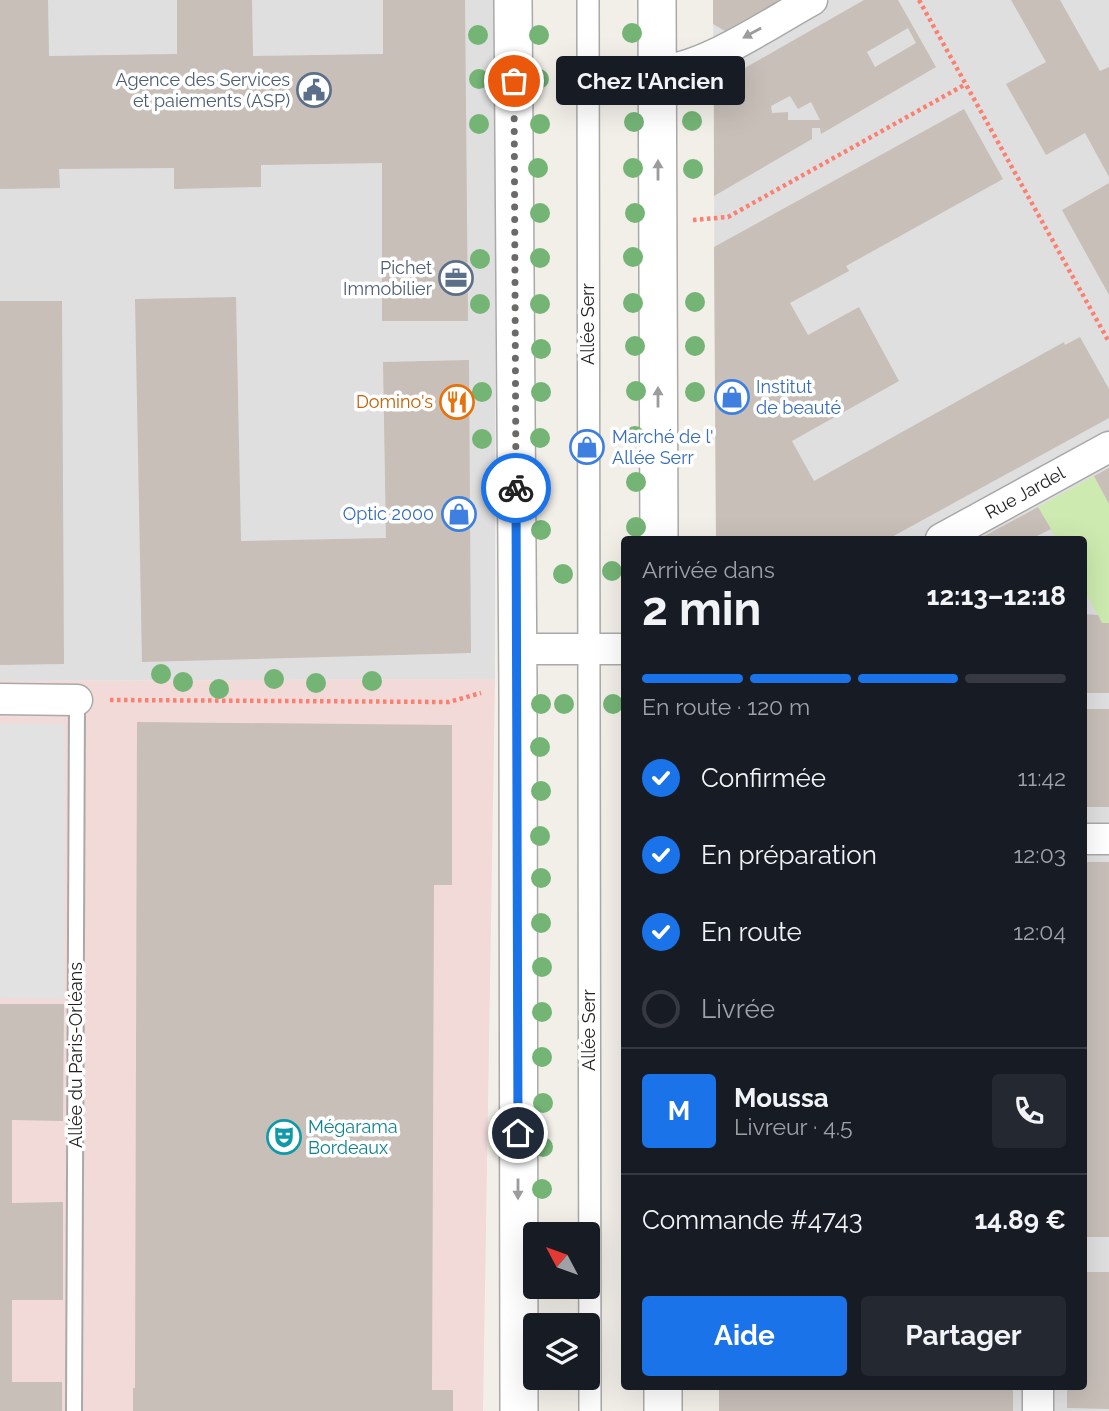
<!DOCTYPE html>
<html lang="fr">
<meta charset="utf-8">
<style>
:root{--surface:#171b24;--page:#242831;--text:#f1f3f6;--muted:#9ea1a6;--line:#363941;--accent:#1a73e8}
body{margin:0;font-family:Raleway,sans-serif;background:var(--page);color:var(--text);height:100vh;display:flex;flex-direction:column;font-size:26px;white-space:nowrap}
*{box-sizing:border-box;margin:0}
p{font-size:23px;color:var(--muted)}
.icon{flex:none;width:38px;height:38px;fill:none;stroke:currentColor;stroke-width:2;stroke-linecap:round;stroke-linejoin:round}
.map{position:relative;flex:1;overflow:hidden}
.panel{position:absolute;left:621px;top:536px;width:466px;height:854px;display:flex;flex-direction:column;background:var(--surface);border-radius:7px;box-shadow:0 7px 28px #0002}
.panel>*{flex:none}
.needle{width:46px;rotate:311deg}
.buttons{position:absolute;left:523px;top:1222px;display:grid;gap:14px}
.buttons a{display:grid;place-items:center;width:77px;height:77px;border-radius:7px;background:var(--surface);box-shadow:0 7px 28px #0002;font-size:35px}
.pin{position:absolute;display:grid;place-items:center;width:60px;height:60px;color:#fff;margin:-30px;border:4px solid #fff;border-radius:50%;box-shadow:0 2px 7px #0007}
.courier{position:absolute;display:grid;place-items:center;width:70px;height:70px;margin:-35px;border:5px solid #1a73e8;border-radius:50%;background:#fff;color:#222;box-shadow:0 2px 9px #0007}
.bubble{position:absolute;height:49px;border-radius:7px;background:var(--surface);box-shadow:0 7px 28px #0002;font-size:23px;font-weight:700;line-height:49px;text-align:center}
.overview em{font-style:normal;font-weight:700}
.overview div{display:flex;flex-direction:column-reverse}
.overview{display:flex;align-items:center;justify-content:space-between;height:119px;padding:0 21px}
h1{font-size:46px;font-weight:700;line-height:52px}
.bar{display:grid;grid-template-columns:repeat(4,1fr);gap:10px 7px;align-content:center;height:84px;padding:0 21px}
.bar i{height:9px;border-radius:5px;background:var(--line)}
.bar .selected{background:var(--accent)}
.bar p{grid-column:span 4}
.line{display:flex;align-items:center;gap:18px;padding:0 21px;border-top:2px solid var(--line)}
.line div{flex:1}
.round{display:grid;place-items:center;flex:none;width:74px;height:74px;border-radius:7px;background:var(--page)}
ol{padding:0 21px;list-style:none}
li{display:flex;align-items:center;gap:21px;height:77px}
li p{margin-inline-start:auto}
li .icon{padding:7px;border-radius:50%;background:var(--accent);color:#fff;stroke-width:4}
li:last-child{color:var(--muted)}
li i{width:38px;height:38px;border:4px solid var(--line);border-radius:50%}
.cta{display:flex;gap:14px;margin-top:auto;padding:14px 21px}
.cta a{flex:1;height:80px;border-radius:7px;background:var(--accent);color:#fff;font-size:28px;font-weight:700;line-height:80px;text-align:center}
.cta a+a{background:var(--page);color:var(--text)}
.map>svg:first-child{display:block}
</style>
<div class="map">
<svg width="1109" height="1411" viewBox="0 0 1109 1411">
<rect width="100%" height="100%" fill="#f2efe9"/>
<path fill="#e0dfdf" d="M0,0H496L495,679L0,681Z
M713,0H1109V1411H719V1386H1083V539H716Z"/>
<path fill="#f2dad9" d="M495,679L483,1411H0V681Z"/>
<path fill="#cdebb0" d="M1094,476L1109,504V623H1102L1083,589V539H1056L1038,507Z"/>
<path fill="#e2e2e2" d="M0,723L65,724L64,999L0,998Z"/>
<path fill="#c7bfb8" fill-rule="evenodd" d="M0,0H48L49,56L177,54V0H252L253,56L383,54V0H465L468,321H382V163L261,165V187L174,189V168L59,169L60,188L0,189Z
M713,0H781L725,31L713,24Z
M864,0H898L936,67L821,134L820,128H812V139L714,196V94L722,81ZM908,28L916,43L875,67L867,52ZM790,96L798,109L811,102L820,120H788V112L772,113L771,106Z
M1011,0H1060L1100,71L1109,67V177L1085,133L1046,155L1006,84L1046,62Z
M964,109L1003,179L846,266L849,271L790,303L808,335L859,307L899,381L792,441L814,481L1064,342L1065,345L1080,337L1109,389V418L888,539H716L714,247Z
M1109,183V295L1062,210Z
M236,297L241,541L386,538L383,362L469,360L471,653L142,662L135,299Z
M0,301H62L64,664L0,665Z
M1109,468V504L1094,476Z
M1038,507L1051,529L1031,539H979Z
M1083,614L1098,615L1102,623H1109V693H1083Z
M1083,709H1109V807H1083Z
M137,722L452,725V885H434L432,1390H453V1411H133V1388H135Z
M1083,862H1109V1237H1083Z
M0,1004H64L63,1121L12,1120V1203L63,1202V1300H12V1382H62V1411H0Z
M1083,1272H1109V1409L1067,1408V1386H1083Z
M719,1386H1013V1411H719Z"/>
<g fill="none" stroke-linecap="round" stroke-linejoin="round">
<g stroke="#a9a9a9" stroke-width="18">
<path id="service" d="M74,1411L77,700"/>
</g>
<g stroke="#a9a9a9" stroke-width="24">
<path id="pedestrian" d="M588,0L590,1411"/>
</g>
<g stroke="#a9a9a9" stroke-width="33">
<path id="minor" d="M658,71C704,69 770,23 812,0
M941,539L1109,447
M516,649H625
M0,699L77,700
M1083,839H1109
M1038,1411V1386"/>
</g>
<g stroke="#a9a9a9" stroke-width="40">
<path id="tertiary" d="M513,0L518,689L519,1411
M657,0L659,539
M663,1386V1411"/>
</g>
<path stroke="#fa8072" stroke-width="4.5" stroke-dasharray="3.5 3.5" stroke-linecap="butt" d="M919,0L1109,342
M693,220L728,217L966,84
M110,700L449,702L481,693"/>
<use href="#service" stroke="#fff" stroke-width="14"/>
<use href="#pedestrian" stroke="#fff" stroke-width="21"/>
<use href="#minor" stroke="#fff" stroke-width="30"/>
<use href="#tertiary" stroke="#fff" stroke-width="37"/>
</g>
<g fill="#74b475">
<circle cx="632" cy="33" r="10"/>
<circle cx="478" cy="35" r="10"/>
<circle cx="539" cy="35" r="10"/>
<circle cx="479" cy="79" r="10"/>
<circle cx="539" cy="79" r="10"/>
<circle cx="632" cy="79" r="10"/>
<circle cx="692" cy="121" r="10"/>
<circle cx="634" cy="122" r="10"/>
<circle cx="479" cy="124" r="10"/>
<circle cx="540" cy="124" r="10"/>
<circle cx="538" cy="168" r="10"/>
<circle cx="633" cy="168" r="10"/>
<circle cx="693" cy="169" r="10"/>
<circle cx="540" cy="213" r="10"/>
<circle cx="635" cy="213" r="10"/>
<circle cx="633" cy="257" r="10"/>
<circle cx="540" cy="258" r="10"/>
<circle cx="480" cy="259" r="10"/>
<circle cx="695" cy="302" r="10"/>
<circle cx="633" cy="303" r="10"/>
<circle cx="480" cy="304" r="10"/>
<circle cx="540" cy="304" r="10"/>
<circle cx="635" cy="346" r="10"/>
<circle cx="695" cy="346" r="10"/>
<circle cx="541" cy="349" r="10"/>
<circle cx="636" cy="391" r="10"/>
<circle cx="482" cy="392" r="10"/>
<circle cx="541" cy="392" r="10"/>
<circle cx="695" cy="392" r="10"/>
<circle cx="635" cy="436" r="10"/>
<circle cx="540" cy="438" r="10"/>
<circle cx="482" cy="439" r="10"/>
<circle cx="636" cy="482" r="10"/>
<circle cx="540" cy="485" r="10"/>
<circle cx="636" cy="527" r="10"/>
<circle cx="541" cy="530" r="10"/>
<circle cx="612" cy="571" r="10"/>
<circle cx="563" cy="574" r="10"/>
<circle cx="161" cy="674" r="10"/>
<circle cx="274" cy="679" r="10"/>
<circle cx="372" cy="681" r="10"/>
<circle cx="183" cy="682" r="10"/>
<circle cx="316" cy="683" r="10"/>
<circle cx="219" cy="689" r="10"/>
<circle cx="541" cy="704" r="10"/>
<circle cx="564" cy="704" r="10"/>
<circle cx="613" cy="704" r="10"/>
<circle cx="540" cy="747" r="10"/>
<circle cx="541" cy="791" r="10"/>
<circle cx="540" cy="836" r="10"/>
<circle cx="541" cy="878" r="10"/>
<circle cx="541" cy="923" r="10"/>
<circle cx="542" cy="967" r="10"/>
<circle cx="542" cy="1012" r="10"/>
<circle cx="542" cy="1057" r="10"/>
<circle cx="543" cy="1103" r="10"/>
<circle cx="543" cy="1147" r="10"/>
<circle cx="542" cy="1189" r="10"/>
</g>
<defs><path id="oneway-solid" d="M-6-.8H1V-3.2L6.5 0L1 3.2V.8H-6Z" transform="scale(1.75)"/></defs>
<g fill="#9c9c9c">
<use href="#oneway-solid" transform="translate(752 33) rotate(151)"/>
<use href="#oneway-solid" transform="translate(658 170) rotate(-90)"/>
<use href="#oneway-solid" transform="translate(658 397) rotate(-90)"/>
<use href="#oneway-solid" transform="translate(518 1189) rotate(90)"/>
</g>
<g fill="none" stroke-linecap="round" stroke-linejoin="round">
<path stroke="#6b6a68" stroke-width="7" stroke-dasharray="0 12.6" d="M514,81L516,488"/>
<path stroke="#1a73e8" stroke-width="9" d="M516,488L518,1133"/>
</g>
<defs>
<g id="civic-ring" transform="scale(1.75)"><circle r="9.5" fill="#fff" stroke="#5c6f8a" stroke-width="1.5"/><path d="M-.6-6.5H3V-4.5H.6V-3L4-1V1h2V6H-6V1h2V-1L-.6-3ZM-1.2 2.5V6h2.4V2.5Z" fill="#5c6f8a"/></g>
<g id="office-ring" transform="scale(1.75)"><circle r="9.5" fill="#fff" stroke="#5c6f8a" stroke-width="1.5"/><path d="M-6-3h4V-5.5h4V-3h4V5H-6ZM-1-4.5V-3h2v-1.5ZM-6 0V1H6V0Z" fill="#5c6f8a"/></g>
<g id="shop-ring" transform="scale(1.75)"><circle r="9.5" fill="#fff" stroke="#3f7fe0" stroke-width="1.5"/><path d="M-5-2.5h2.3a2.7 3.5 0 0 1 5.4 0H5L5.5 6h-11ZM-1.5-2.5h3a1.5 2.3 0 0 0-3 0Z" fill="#3f7fe0"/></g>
<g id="restaurant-ring" transform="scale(1.75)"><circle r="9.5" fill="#fff" stroke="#e8710a" stroke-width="1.5"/><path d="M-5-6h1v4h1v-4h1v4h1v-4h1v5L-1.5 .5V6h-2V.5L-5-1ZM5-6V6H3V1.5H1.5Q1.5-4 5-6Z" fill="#e8710a"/></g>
<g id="theatre-ring" transform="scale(1.75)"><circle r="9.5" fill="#fff" stroke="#0f9aa8" stroke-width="1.5"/><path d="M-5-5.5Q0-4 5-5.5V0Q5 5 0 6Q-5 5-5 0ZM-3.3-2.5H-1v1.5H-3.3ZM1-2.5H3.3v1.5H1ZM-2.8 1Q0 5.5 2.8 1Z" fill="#0f9aa8"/></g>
</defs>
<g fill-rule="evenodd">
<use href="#civic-ring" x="314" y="90"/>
<use href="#office-ring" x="456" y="278"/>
<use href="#shop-ring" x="732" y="397"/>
<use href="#restaurant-ring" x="457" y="402"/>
<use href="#shop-ring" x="587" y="447"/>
<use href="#shop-ring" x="459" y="514"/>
<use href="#theatre-ring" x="284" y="1137"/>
</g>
<g text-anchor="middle" stroke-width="7" stroke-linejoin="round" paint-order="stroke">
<g font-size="18" fill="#4e5e75" stroke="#fff" text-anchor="end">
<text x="290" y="86">Agence des Services<tspan x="290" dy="21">et paiements (ASP)</tspan></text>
<text x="432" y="274">Pichet<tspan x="432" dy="21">Immobilier</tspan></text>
</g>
<g font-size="18" fill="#222" stroke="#fff">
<text transform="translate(588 324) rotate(-90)" y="6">Allée Serr</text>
<text transform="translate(1025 493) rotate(-29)" y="6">Rue Jardel</text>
<text transform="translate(589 1030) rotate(-90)" y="6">Allée Serr</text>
<text transform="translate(76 1055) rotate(-90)" y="6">Allée du Paris-Orléans</text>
</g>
<g font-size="18" fill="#366cbe" stroke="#fff" text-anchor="start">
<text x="756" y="393">Institut<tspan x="756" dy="21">de beauté</tspan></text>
<text x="612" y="443">Marché de l'<tspan x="612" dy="21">Allée Serr</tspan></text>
<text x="434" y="520" text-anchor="end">Optic 2000</text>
</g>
<g font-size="18" fill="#c56008" stroke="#fff" text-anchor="end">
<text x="433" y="408">Domino's</text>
</g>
<g font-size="18" fill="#0d838f" stroke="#fff" text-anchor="start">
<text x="308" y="1133">Mégarama<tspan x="308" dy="21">Bordeaux</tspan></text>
</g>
</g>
</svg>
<div class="buttons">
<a><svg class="needle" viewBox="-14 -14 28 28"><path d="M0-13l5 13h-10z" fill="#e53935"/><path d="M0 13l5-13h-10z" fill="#9ea1a6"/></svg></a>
<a><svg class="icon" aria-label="layers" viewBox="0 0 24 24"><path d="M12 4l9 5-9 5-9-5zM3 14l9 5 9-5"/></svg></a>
</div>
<div class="pin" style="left:514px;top:81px;background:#ea580c"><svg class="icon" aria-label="bag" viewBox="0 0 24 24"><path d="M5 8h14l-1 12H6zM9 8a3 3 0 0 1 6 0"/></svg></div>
<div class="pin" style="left:518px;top:1133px;background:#1f2937"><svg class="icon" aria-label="home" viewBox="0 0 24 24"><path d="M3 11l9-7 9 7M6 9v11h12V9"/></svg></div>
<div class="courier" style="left:516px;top:488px"><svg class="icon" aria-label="bike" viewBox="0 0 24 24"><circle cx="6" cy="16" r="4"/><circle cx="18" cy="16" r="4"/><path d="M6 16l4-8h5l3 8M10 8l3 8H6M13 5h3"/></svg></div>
<div class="bubble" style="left:556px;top:56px;width:189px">Chez l'Ancien</div>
<section class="panel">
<div class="overview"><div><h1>2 min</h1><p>Arrivée dans</p></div><em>12:13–12:18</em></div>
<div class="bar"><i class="selected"></i><i class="selected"></i><i class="selected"></i><i></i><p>En route · 120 m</p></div>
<ol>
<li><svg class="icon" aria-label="check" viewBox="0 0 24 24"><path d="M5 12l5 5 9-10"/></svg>Confirmée<p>11:42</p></li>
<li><svg class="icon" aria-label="check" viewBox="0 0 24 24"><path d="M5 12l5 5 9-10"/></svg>En préparation<p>12:03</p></li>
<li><svg class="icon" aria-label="check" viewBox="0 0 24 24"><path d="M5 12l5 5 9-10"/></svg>En route<p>12:04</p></li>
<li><i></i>Livrée</li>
</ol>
<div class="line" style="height:126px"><b class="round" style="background:var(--accent);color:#fff">M</b><div><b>Moussa</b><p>Livreur · 4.5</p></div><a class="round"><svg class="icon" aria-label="phone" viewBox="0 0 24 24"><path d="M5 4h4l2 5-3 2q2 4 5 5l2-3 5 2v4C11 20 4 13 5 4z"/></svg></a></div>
<div class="line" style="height:91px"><div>Commande #4743</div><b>14.89 €</b></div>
<div class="cta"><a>Aide</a><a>Partager</a></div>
</section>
</div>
